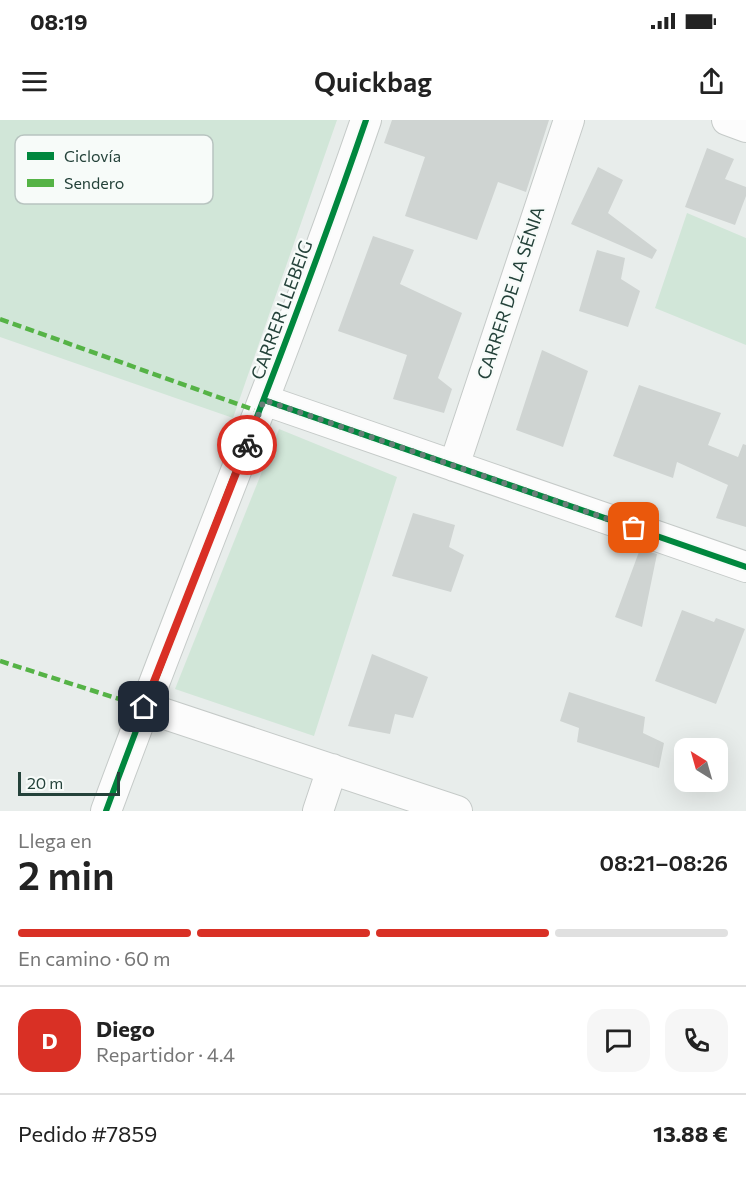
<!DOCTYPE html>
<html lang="es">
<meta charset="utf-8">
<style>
:root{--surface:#fff;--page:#f6f6f6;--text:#222;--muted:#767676;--line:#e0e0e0;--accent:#d93025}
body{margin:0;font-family:Commissioner,sans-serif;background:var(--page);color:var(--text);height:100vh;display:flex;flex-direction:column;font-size:22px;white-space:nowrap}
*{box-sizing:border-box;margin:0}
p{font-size:20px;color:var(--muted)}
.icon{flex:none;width:33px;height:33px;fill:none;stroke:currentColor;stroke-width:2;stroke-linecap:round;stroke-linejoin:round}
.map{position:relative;height:691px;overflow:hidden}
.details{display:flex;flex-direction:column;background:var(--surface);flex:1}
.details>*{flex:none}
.needle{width:39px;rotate:323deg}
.fabs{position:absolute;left:674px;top:618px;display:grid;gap:12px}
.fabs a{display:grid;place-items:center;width:54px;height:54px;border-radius:12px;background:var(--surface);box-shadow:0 6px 24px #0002;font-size:30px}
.scale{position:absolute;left:18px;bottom:15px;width:102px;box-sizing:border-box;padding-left:6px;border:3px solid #24423a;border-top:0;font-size:16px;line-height:21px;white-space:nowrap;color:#24423a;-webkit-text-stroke:4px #f7fbf9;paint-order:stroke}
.pin{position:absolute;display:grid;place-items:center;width:51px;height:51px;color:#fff;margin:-26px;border-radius:12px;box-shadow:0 3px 9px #0006}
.courier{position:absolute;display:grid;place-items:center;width:60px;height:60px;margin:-30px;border:4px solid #d93025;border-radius:50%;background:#fff;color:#222;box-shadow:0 2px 8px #0007}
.head em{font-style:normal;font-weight:600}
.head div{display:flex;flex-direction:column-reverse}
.head{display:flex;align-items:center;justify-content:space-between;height:102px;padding:0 18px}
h1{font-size:39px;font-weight:600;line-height:45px}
.bar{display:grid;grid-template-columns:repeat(4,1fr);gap:9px 6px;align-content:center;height:72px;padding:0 18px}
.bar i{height:8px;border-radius:4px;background:var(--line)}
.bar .current{background:var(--accent)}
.bar p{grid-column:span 4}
.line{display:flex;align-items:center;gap:15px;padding:0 18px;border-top:2px solid var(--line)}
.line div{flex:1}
.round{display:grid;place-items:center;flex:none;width:63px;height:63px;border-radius:18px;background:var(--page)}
.status{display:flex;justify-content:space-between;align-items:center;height:42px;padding:0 30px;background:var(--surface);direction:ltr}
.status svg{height:16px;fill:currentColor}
header{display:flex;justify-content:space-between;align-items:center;height:78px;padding:0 18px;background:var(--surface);font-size:27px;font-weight:600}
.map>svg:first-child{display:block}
</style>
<div class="status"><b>08:19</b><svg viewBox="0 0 49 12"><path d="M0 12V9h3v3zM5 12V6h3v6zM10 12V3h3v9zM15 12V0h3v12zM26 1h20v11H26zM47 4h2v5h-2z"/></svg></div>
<header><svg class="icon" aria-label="menu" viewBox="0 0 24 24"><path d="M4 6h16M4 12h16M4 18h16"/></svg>Quickbag<svg class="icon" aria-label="share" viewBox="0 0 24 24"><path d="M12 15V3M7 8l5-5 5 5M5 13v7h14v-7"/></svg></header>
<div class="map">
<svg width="746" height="691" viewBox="0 0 746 691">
<rect width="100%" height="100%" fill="#e8edeb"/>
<path fill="#d1e6d8" d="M0,0H337L233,298L0,217Z
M687,93L746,118V225L655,188Z
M279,309L397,357L314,616L175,569Z"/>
<path fill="#cfd4d2" d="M392,0H549L526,72L498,62L477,120L405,96L425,37L384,23Z
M707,28L734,39L725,59L746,67V76L735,105L685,87Z
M598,47L623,60L608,93L657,130L652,139L571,104Z
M373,116L414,130L400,164L462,193L438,258L452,269L444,293L393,279L407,235L338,211Z
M597,130L625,138L621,159L640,171L628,207L579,191Z
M542,230L588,251L563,327L516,310Z
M639,265L721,293L708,325L738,337L743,324L746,325V407L716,398L728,365L677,342L673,358L613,336Z
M413,393L455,405L449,427L464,435L451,472L392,456Z
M640,429L657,434L642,507L615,497Z
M682,490L714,502L716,498L745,509L716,584L655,561Z
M372,534L428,557L413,598L395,594L390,614L348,606Z
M569,572L645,597L643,613L664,623L659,648L577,622L579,608L560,601Z"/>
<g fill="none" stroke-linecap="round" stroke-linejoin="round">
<g stroke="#c5cac8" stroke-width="32">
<path id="street" d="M727,0L746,7
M264,280L746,447
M454,346L569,0
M144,587L457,691
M106,691C191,460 286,233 366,0
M318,691L332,649"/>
</g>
<use href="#street" stroke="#fcfcfc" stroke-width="30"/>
<path stroke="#55b346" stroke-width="4.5" stroke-dasharray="9 4.5" stroke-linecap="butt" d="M0,199L260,292
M0,541L144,587"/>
<g stroke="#f7fbf9" stroke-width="10">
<path id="cycleway" d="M264,280L746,447
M106,691C191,460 286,233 366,0"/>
</g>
<use href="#cycleway" stroke="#00873e" stroke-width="6"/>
</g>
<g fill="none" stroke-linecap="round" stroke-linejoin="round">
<path stroke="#697e78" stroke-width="6" stroke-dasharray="0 10.8" d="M247,325L264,280L634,408"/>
<path stroke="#d93025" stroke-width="8" d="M144,587L247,325"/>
</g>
<g text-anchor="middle" stroke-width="4.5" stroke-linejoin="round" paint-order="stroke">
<g font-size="18" fill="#24423a" stroke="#f7fbf9">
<text transform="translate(511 173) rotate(-72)" y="6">CARRER DE LA SÉNIA</text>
<text transform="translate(282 190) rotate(-70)" y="6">CARRER LLEBEIG</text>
</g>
</g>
<rect x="15" y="15" width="198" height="69" rx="9" fill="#f7fbf9" stroke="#b8c4c0" stroke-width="1.5"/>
<rect x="27" y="32" width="27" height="8" fill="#00873e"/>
<rect x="27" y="59" width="27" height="8" fill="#55b346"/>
<g font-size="16" fill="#24423a">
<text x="64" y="42">Ciclovía</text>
<text x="64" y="69">Sendero</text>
</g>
</svg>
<div class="fabs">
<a><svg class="needle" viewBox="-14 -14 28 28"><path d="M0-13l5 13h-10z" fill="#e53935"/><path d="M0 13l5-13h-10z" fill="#767676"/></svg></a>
</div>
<div class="scale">20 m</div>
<div class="pin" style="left:634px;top:408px;background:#ea580c"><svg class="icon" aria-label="bag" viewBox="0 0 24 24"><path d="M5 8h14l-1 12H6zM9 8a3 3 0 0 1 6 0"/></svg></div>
<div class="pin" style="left:144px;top:587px;background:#1f2937"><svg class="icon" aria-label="home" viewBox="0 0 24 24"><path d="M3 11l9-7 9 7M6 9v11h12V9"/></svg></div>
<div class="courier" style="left:247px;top:325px"><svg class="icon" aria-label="bike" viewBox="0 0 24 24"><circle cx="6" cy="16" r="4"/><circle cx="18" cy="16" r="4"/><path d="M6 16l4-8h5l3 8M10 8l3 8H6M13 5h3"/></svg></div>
</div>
<section class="details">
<div class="head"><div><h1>2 min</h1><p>Llega en</p></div><em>08:21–08:26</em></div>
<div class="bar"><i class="current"></i><i class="current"></i><i class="current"></i><i></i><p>En camino · 60 m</p></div>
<div class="line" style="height:108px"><b class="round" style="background:var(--accent);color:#fff">D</b><div><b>Diego</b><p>Repartidor · 4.4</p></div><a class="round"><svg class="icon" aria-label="chat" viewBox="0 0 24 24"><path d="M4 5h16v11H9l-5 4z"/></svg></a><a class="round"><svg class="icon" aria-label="phone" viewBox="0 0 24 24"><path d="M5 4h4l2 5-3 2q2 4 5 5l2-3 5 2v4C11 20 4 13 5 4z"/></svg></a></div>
<div class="line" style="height:78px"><div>Pedido #7859</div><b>13.88 €</b></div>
</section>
